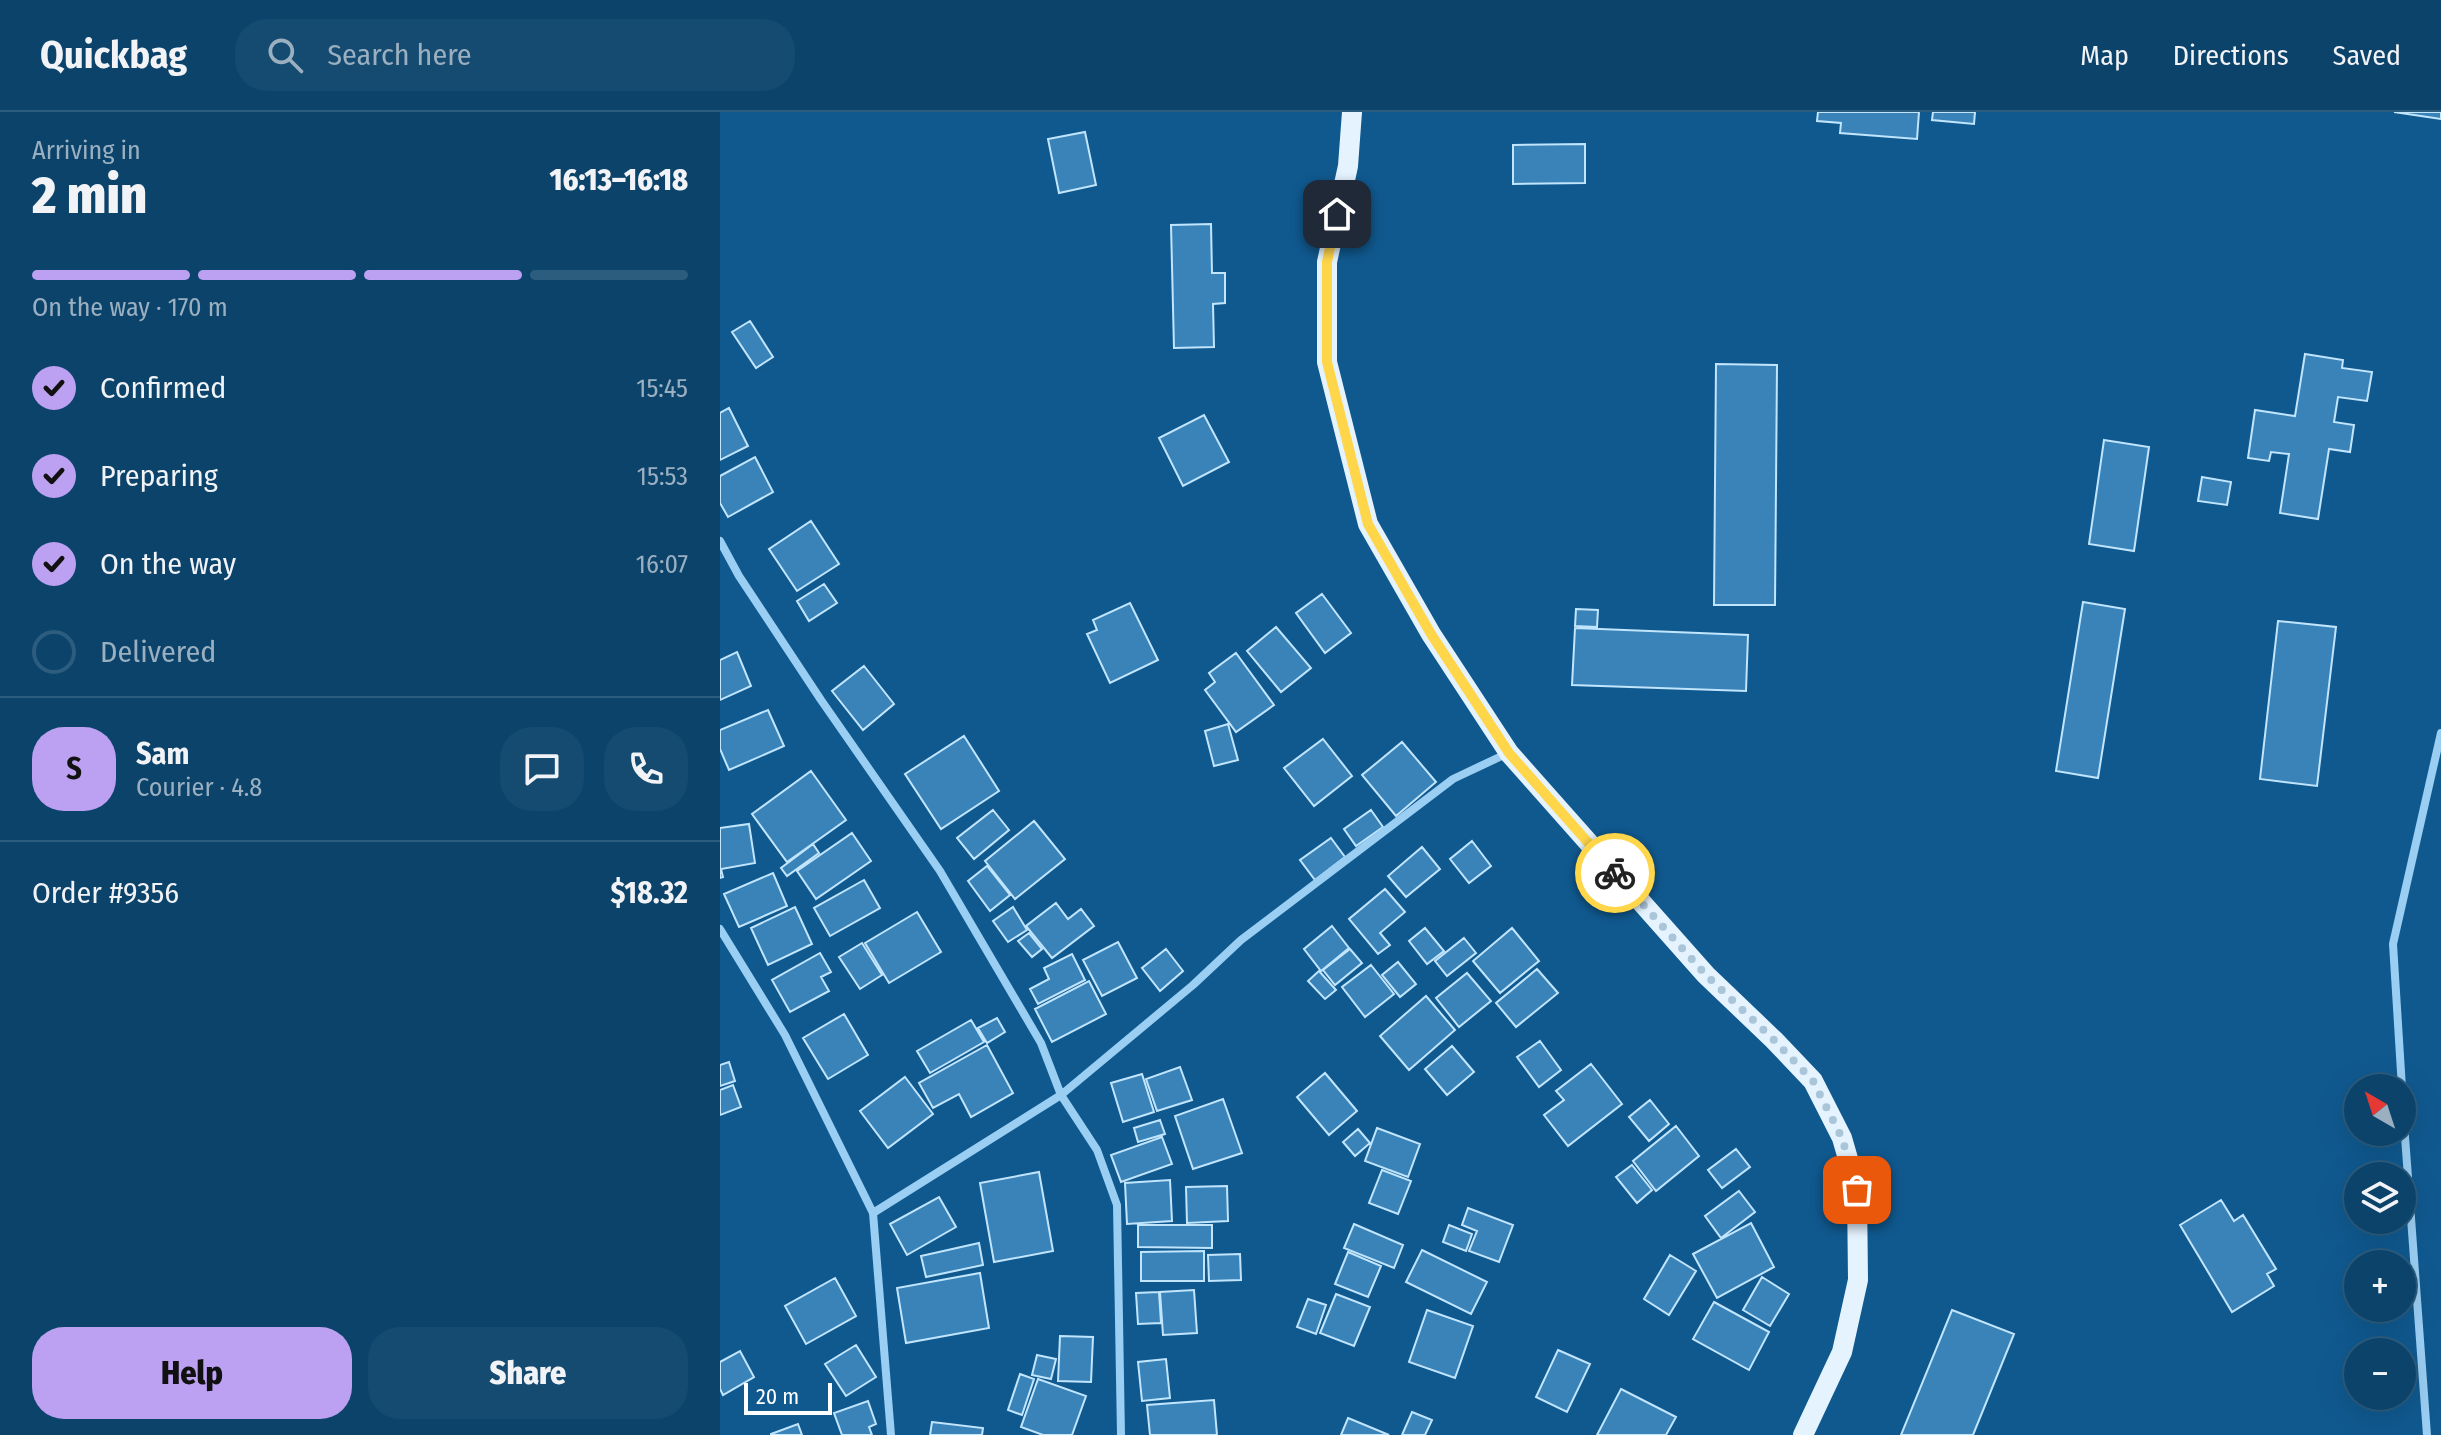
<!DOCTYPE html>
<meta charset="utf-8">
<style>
:root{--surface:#0c436b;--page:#154a71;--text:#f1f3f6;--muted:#9ab0c1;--line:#2c5c7e;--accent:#bca0f2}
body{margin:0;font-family:"Fira Sans Condensed",sans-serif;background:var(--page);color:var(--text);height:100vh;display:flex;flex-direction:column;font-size:30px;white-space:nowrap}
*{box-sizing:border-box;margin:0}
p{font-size:26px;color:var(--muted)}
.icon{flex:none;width:44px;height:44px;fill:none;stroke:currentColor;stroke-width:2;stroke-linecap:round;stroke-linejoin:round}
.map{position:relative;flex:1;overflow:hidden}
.sheet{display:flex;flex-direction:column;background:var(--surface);width:720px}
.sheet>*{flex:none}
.needle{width:52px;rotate:321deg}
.fabs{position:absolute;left:1624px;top:962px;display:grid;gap:16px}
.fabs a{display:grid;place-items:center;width:72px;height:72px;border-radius:50%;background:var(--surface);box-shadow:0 8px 32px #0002,0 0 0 2px var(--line);font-size:40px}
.scale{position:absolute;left:24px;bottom:20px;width:88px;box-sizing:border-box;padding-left:8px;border:4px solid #fff;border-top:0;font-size:22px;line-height:28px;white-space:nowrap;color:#fff;-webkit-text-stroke:6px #10598f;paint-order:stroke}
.pin{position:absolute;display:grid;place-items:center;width:68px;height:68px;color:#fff;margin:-34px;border-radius:16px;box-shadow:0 4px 12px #0006}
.courier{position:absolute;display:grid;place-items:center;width:80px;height:80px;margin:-40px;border:6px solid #ffd54a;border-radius:50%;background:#fff;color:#222;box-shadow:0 2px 10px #0007}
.overview em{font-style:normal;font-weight:800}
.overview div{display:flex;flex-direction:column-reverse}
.overview{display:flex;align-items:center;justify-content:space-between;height:136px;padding:0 32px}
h1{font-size:52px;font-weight:800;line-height:60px}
.bar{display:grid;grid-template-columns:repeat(4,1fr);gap:12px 8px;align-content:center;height:96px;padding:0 32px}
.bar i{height:10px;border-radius:6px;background:var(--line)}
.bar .on{background:var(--accent)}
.bar p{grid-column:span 4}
.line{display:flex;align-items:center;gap:20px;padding:0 32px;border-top:2px solid var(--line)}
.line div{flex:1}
.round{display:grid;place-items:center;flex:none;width:84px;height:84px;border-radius:32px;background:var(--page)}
ol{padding:0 32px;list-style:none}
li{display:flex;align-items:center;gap:24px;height:88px}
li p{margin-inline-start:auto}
li .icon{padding:8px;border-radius:50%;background:var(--accent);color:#111;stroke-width:4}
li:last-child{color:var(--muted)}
li i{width:44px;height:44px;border:4px solid var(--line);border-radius:50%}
.action{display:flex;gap:16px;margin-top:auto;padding:16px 32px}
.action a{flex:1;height:92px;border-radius:32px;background:var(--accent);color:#111;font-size:32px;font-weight:800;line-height:92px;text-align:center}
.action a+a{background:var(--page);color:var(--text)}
header{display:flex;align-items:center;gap:48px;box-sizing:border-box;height:112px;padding:0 40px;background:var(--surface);border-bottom:2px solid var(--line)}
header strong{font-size:38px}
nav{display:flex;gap:44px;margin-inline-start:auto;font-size:28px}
.search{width:560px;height:72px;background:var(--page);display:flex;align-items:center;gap:20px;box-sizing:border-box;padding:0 28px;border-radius:32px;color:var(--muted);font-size:30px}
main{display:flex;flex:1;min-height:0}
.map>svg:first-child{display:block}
</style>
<header>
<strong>Quickbag</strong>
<div class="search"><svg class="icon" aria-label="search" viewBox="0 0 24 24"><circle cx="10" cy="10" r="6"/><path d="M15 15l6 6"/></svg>Search here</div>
<nav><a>Map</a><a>Directions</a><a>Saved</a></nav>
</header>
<main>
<section class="sheet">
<div class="overview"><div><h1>2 min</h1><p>Arriving in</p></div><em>16:13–16:18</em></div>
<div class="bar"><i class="on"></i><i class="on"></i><i class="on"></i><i></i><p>On the way · 170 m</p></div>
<ol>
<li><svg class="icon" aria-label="check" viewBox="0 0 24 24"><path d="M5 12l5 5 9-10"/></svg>Confirmed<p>15:45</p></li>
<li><svg class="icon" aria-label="check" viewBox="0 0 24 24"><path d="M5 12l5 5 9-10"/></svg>Preparing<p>15:53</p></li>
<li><svg class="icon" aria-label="check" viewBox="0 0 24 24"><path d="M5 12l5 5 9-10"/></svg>On the way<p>16:07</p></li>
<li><i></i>Delivered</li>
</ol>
<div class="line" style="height:144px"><b class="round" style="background:var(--accent);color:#111">S</b><div><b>Sam</b><p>Courier · 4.8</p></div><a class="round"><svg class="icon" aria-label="chat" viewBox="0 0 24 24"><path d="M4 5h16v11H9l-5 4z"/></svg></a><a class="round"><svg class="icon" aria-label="phone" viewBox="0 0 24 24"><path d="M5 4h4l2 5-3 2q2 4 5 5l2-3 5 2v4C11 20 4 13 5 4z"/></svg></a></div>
<div class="line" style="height:104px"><div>Order #9356</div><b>$18.32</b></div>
<div class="action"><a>Help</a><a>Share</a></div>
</section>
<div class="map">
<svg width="1721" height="1323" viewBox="0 0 1721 1323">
<rect width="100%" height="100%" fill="#10598f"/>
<path fill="#3983b9" stroke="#c1e5fd" stroke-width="2" d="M1098,0H1199L1197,27L1120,21L1121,11L1097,9Z
M1213,0H1255L1254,12L1212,8Z
M1674,0H1721V7Z
M365,20L376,73L339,81L328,27Z
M865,32V71L793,72V33Z
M491,112L492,161H505V191L493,192L494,235L454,236L451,113Z
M30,209L53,245L36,256L12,220Z
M1585,242L1623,248L1622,256L1652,260L1647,289L1618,285L1614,310L1634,313L1630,340L1609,337L1598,407L1560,401L1569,342L1551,340L1549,349L1528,346L1535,298L1575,304Z
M996,252L1057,253L1055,493H994Z
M9,296L28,334L0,348V301Z
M484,303L509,350L463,374L439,326Z
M1384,328L1429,335L1414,439L1369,432Z
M35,345L53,380L8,405L0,391V364Z
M1482,365L1511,370L1507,393L1478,389Z
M91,409L119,452L77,479L49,437Z
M104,472L117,491L89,509L77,489Z
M602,482L631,521L605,541L576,501Z
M1363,490L1405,497L1378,666L1336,659Z
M410,491L438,548L390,571L367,522L377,518L373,508Z
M856,497L878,498L877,515L855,514Z
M1558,509L1616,515L1597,674L1540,667Z
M556,515L591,556L561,580L527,539Z
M855,516L1028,523L1026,579L852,573Z
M17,540L31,574L0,588V548Z
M516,541L554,593L516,620L485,578L495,570L489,561Z
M144,554L174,592L143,618L112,579Z
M48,598L64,634L9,658L0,637V618Z
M508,612L518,648L494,654L485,619Z
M244,624L279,679L221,717L185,662Z
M603,627L632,664L594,694L564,656Z
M682,630L716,670L676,704L642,663Z
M91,659L126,708L67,750L32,702Z
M273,698L289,718L254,747L237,726Z
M651,698L663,715L636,734L624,717Z
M314,709L345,747L295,787L265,749Z
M29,712L35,751L1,757L3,765L0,766V716Z
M132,721L151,749L96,787L77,759Z
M611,726L625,745L595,768L580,748Z
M752,729L771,754L749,771L730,747Z
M93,732L99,741L67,764L61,756Z
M702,735L720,757L686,785L668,764Z
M267,754L290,783L270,799L248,769Z
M53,761L67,794L19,815L4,782Z
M144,768L160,796L110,824L94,796Z
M665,777L685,800L660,821L670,833L658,842L629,807Z
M336,791L348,807L361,797L374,814L332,846L306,814Z
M75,795L92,832L48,853L31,816Z
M293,795L307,818L288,830L273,809Z
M197,800L221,840L169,871L145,831Z
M612,814L629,836L601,859L584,837Z
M705,816L724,839L707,852L689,829Z
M792,816L819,849L780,881L753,849Z
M309,821L322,837L312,845L298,829Z
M744,826L756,841L727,864L715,849Z
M398,830L417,866L382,884L363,848Z
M142,831L162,863L140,877L119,845Z
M446,837L463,859L440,879L422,856Z
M630,837L642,851L615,873L603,858Z
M100,841L111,860L101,865L109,879L70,900L52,868Z
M352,842L365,868L318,892L310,877L329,867L324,856Z
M678,850L696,872L680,885L662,863Z
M651,853L674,882L645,905L622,875Z
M817,857L838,881L796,915L776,891Z
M599,859L616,878L605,887L588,869Z
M747,861L771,889L739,915L716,886Z
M369,869L386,902L332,930L315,897Z
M706,884L735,918L689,958L660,924Z
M124,902L148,943L108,967L83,926Z
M277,906L285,920L267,931L258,916Z
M251,908L264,930L210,961L197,939Z
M820,929L841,958L819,975L797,945Z
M267,933L293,981L251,1005L239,982L213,996L199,971Z
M732,934L754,960L727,983L705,957Z
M9,950L15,969L0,974V953Z
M871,952L902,992L848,1034L824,1003L844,988L836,979Z
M460,955L472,988L437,999L426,967Z
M605,961L637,999L609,1023L577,985Z
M422,962L434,1000L403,1010L391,971Z
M185,965L213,1002L168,1036L140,999Z
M13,973L21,995L0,1003V978Z
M503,987L522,1041L473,1057L455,1004Z
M930,988L949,1012L929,1029L909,1005Z
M440,1008L445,1022L418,1030L414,1016Z
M956,1014L979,1044L936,1079L913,1049Z
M657,1016L700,1032L688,1065L645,1049Z
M638,1017L650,1031L635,1044L623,1030Z
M442,1025L452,1052L401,1070L391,1043Z
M1016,1037L1030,1055L1002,1076L988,1058Z
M912,1053L932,1078L917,1091L896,1065Z
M662,1058L691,1069L678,1102L649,1091Z
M319,1060L333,1139L274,1150L260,1071Z
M450,1068L452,1109L407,1112L405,1071Z
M507,1074L508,1109L467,1111L466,1075Z
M1019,1079L1035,1100L1001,1126L985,1104Z
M219,1085L236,1115L187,1143L170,1112Z
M1501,1088L1514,1109L1523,1103L1556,1157L1547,1162L1554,1174L1512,1200L1460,1113Z
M748,1096L793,1113L779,1150L749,1139L757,1119L742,1113Z
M1031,1111L1054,1155L997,1186L973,1142Z
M634,1112L683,1133L674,1156L624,1136Z
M418,1113H492V1136L418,1135Z
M729,1113L752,1122L746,1139L723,1130Z
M259,1131L263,1153L206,1165L201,1144Z
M702,1138L767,1170L751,1202L686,1170Z
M484,1139V1169H421V1140Z
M628,1140L661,1154L648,1185L615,1172Z
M520,1142L521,1168L489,1169L488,1143Z
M950,1143L976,1159L949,1203L924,1187Z
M260,1161L269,1216L186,1231L177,1176Z
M1042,1165L1069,1182L1050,1214L1023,1198Z
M115,1166L136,1204L86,1232L65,1194Z
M474,1178L477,1221L443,1223L440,1180Z
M439,1180L441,1211L418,1212L416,1181Z
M616,1182L650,1195L634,1234L600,1221Z
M588,1187L606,1193L596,1222L577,1215Z
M994,1190L1049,1220L1029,1258L973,1227Z
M707,1198L753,1214L735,1266L689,1250Z
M1232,1198L1294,1222L1253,1323H1181Z
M340,1224L373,1225L371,1270L338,1269Z
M136,1233L156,1265L126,1284L105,1252Z
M838,1238L870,1252L847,1300L816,1285Z
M20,1239L34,1265L3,1283L0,1277V1250Z
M317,1243L336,1247L331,1267L312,1263Z
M446,1247L450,1286L422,1289L418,1250Z
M300,1262L314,1267L302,1303L288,1298Z
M318,1267L366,1284L352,1323H323L301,1315Z
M901,1277L956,1305L946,1323H877Z
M494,1288L497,1323H430L427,1293Z
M148,1289L156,1312L149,1315L152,1323H122L114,1301Z
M692,1300L712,1308L705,1323H682Z
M628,1306L669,1323H621Z
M212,1310L263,1316L262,1323H210Z
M78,1312L82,1323H51V1322Z"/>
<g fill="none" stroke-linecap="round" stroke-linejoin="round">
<path stroke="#9acef2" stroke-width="8" d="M0,429L19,464L101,588L220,759L321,931L341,983L377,1038L397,1093L401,1323
M0,817L65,923L153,1101L171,1323
M1682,976L1673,832L1721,621
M1682,984L1707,1323
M153,1101L341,983L473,873L521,828L733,667L788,641"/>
<path stroke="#e5f3ff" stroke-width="20" d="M632,0L628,54L607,150V250L648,412L711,522L789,641L986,863L1054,928L1093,969L1122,1026L1137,1078L1138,1168L1122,1240L1083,1323"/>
</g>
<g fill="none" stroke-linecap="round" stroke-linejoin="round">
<path stroke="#abc5d8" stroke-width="8" stroke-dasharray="0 14.4" d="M895,761L986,863L1054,928L1093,969L1122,1026L1137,1078"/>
<path stroke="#ffd54a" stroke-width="10" d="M617,102L607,150V250L648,412L711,522L789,641L895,761"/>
</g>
</svg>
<div class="fabs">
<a><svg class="needle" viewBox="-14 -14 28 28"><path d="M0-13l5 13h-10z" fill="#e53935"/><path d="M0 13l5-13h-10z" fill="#9ab0c1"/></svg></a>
<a><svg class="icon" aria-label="layers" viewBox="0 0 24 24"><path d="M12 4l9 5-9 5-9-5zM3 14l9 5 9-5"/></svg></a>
<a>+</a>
<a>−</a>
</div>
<div class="scale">20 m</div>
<div class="pin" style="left:1137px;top:1078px;background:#ea580c"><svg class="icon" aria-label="bag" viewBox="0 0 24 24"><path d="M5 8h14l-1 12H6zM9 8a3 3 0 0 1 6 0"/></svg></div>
<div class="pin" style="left:617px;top:102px;background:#1f2937"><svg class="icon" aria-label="home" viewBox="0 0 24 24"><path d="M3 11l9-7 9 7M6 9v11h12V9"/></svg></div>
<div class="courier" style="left:895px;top:761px"><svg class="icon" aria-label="bike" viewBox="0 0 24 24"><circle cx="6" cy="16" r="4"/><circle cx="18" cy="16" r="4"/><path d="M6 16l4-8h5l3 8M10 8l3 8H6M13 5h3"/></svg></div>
</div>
</main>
